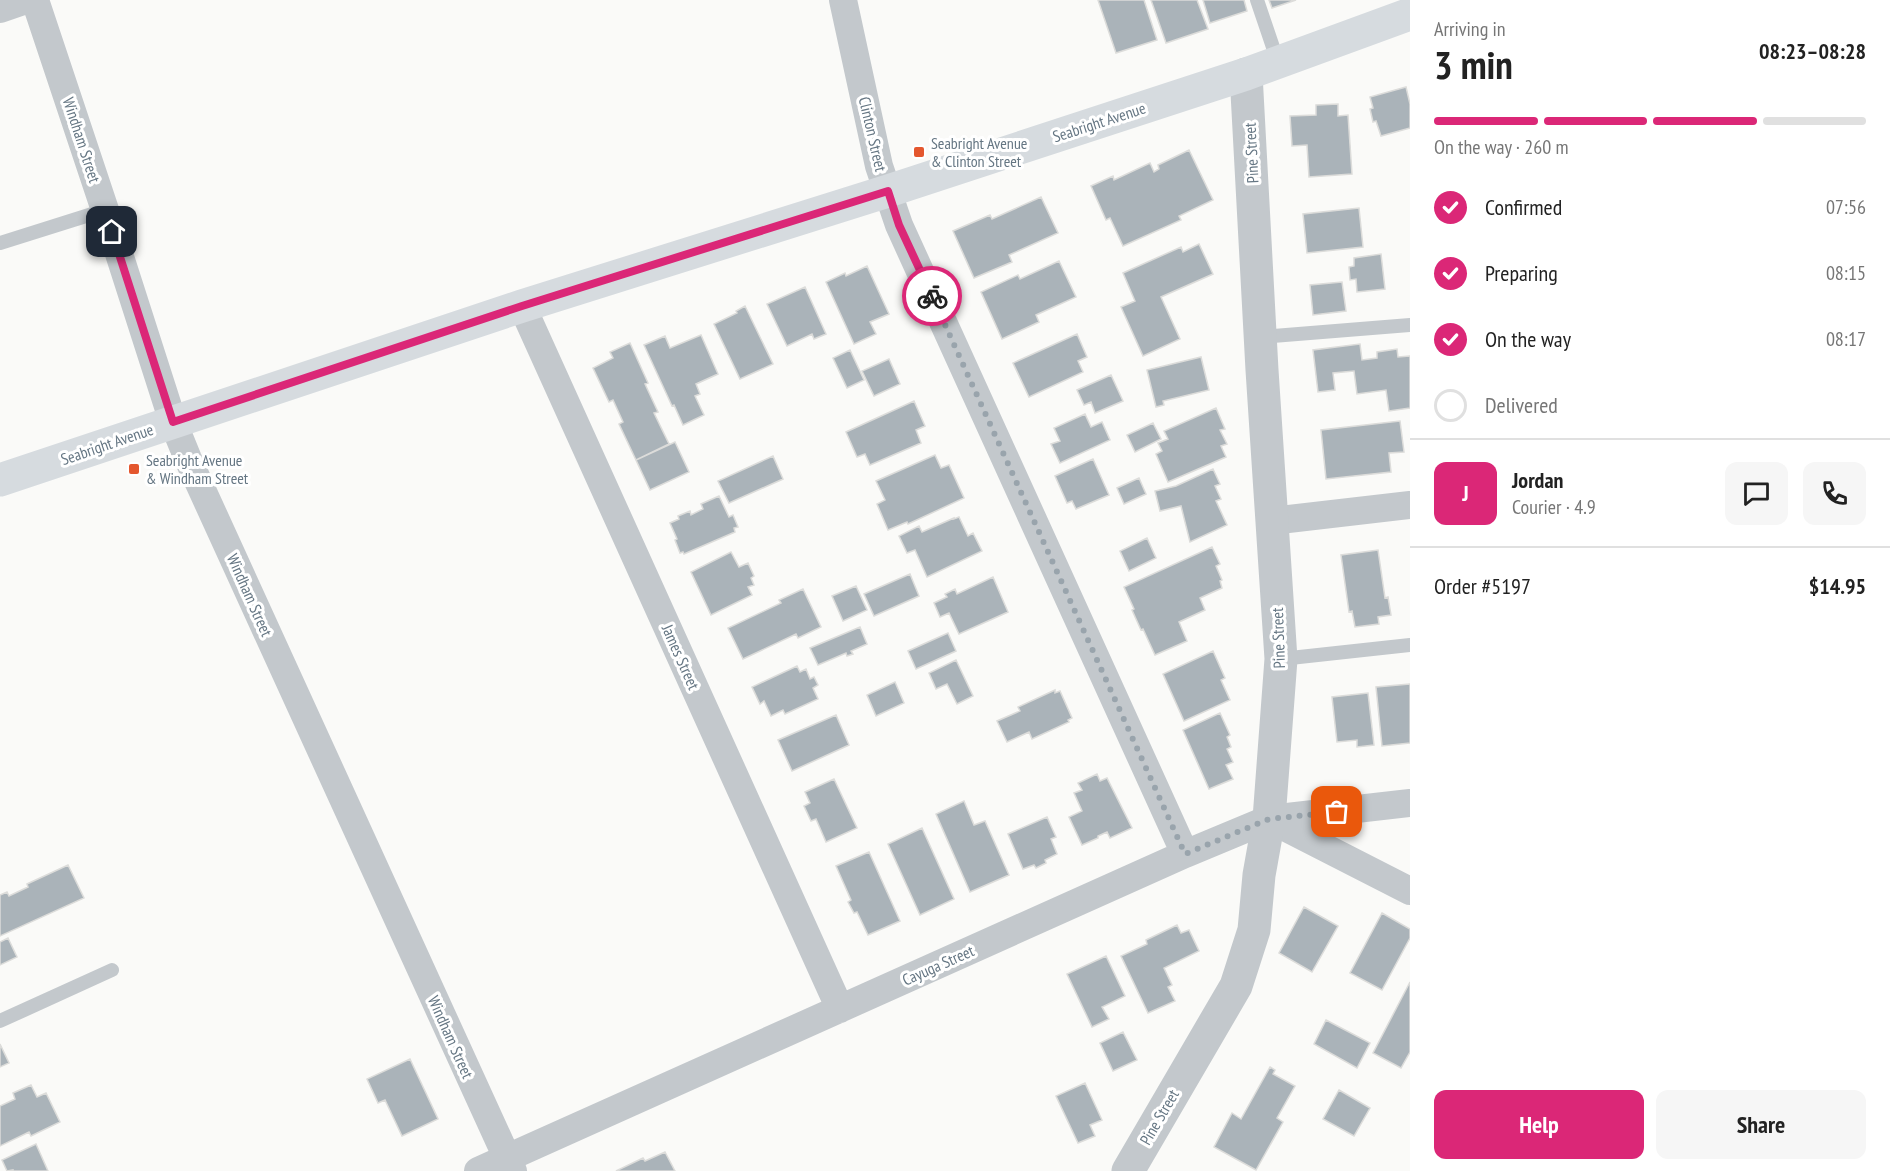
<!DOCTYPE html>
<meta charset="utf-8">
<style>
:root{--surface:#fff;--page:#f6f6f6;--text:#222;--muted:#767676;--line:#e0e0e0;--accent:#db2777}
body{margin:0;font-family:"PT Sans Narrow",sans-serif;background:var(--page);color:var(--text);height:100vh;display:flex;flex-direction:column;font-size:22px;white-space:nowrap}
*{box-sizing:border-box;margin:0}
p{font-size:20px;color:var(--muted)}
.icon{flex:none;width:33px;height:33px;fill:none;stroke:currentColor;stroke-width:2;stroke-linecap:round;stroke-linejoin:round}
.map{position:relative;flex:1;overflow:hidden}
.sheet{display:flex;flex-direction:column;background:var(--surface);width:480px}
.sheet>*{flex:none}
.pin{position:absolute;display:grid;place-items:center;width:51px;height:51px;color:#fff;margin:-26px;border-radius:12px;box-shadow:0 3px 9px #0006}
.courier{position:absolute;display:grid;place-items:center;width:60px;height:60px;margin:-30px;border:4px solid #db2777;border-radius:50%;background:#fff;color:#222;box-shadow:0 2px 8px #0007}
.headline em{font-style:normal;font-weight:700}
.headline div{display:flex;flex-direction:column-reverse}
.headline{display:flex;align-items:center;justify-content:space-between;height:102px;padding:0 24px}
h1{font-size:39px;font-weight:700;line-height:45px}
.bar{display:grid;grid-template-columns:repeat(4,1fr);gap:9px 6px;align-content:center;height:72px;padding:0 24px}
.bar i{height:8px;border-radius:4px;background:var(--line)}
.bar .active{background:var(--accent)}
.bar p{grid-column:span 4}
.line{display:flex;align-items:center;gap:15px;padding:0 24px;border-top:2px solid var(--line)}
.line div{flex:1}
.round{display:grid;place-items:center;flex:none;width:63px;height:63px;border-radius:12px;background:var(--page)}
ol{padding:0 24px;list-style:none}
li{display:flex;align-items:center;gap:18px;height:66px}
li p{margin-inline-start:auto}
li .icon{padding:6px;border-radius:50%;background:var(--accent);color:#fff;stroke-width:4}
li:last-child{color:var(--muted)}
li i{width:33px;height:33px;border:3px solid var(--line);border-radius:50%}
.primary-button{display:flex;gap:12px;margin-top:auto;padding:12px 24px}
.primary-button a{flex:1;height:69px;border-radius:12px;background:var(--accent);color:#fff;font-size:24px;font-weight:700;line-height:69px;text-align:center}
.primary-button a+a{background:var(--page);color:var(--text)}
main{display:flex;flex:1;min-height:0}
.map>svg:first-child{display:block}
</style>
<main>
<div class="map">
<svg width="1410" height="1171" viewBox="0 0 1410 1171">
<rect width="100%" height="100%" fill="#fafaf8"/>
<path fill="#aab3b9" stroke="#dcdcda" stroke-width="1.5" d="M1098,0H1144L1157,40L1116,53Z
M1151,0H1197L1208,29L1166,43Z
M1203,0H1244L1247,11L1210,23Z
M1269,0H1296L1272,8Z
M1406,87L1410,104V128L1381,136L1376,121L1373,122L1370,109L1373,108L1370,97Z
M1338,104V116L1348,115L1352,174L1309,177L1307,145L1292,146L1290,116L1316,115V105Z
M1189,150L1213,200L1179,216L1181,220L1123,246L1110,218L1106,220L1091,186L1113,176L1114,180L1150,163L1154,172L1159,169L1158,165Z
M1041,197L1058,233L1009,255L1012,262L974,278L953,231L990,215L992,219Z
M1359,208L1363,247L1307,253L1303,214Z
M1199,244L1213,274L1161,297L1180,339L1143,356L1121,307L1135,301L1123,273L1181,247L1183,252Z
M1381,254L1385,289L1357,292L1356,279L1350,280L1349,267L1354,266V258Z
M1059,261L1076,297L1036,315L1039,322L1002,339L981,292L1018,275L1020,279Z
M867,266L889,314L870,322L876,334L854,344L826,282L845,273L846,276Z
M1342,282L1346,311L1313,315L1310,285Z
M805,287L826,334L814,339L812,334L787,346L767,304Z
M745,306L773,364L740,379L714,324L737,313L736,311Z
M1077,334L1087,357L1078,361L1083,372L1029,397L1013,363Z
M701,335L718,374L696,384L700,394L695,396L704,415L683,425L674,405L672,406L644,345L665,336L670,348Z
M630,343L648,383L645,384L658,412L654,413L669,444L636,460L619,424L623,422L613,400L609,402L593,368L613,358L610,352Z
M1360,344L1362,360L1377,358V352L1397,349L1398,357L1410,356V408L1389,411L1386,390L1357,394L1354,371L1333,373L1335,390L1318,392L1313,350Z
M850,350L864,380L847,388L833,358Z
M1201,357L1209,390L1163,401L1164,405L1156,407L1147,370Z
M889,359L900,384L874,396L862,371Z
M1111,375L1123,401L1095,413L1091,402L1084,405L1077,390Z
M914,401L925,426L916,430L921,443L870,465L865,454L857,457L846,432Z
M1216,408L1225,429L1220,430L1227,444L1221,446L1226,457L1168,482L1156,454L1162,451L1158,443L1168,439L1164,431Z
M1085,414L1091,427L1102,422L1110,440L1060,463L1051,444L1060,441L1054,428Z
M1400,421L1404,452L1389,453L1391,472L1326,479L1321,430Z
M1153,423L1161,439L1135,452L1127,435Z
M675,442L689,472L650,490L636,460Z
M935,455L941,468L949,465L964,498L908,524L907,522L888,530L877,504L885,500L876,481Z
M773,456L783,479L729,503L718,481Z
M1093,459L1109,495L1076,509L1072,501L1067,503L1055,476Z
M1213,469L1220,484L1215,486L1221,499L1216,501L1227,525L1190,542L1181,506L1160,511L1155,491L1176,486Z
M1139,478L1146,494L1124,504L1117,488Z
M719,496L729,517L733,515L738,527L734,528L735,532L684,554L683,552L680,553L675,540L677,539L670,523L679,519L678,516L690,511L691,515L703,509L701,504Z
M959,517L968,536L973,533L982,551L927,577L915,550L907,553L899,536L919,526L922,532L954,518V519Z
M1147,538L1156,558L1129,571L1120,551Z
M1212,547L1220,564L1216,566L1222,580L1220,581L1222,588L1200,598L1205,610L1179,622L1187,641L1155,655L1143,629L1141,630L1132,610L1134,609L1124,587Z
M1378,550L1385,598L1388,597L1391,615L1378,617L1379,624L1355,627L1352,611L1349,612L1341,555Z
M731,552L739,567L748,563L754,576L751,578L754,585L748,587L752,595L711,615L691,572Z
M910,574L919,596L874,616L864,594Z
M993,577L1008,612L959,634L949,613L940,617L934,603L947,597L945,594L955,589L957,594Z
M856,586L867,610L843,621L832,596Z
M803,589L821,627L798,638L796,634L743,659L728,628L781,603L779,600Z
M860,627L867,644L851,651L853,654L847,656L846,653L818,665L810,648Z
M948,633L956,651L916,669L908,651Z
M1213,651L1225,678L1221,680L1230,700L1184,721L1163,674Z
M956,660L973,696L957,704L947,684L936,689L929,673Z
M797,666L800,672L806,669L810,679L814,677L818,685L813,688L818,699L785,714L783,710L771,716L764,701L760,704L752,687Z
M895,682L904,703L876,716L867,695Z
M1410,684V743L1382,746L1376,687Z
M1055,690V693L1060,691L1072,718L1068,720L1069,722L1032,739L1029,732L1007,742L997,721L1020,711L1018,707Z
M1368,693L1374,745L1357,747V740L1337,742L1332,697Z
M1220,713L1230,735L1227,737L1231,747L1227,749L1233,762L1226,765L1233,779L1209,789L1183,730Z
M836,715L849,745L792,771L778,740Z
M1097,774L1100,781L1107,778L1132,828L1110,838L1107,832L1098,836V838L1082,845L1069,817L1082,811L1074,793L1082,790L1078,783Z
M834,779L857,828L826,842L816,819L811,821L804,806L810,803L805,792Z
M964,801L974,825L985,821L1009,875L970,892L936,814Z
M1047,817L1056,837L1051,839L1057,854L1045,860L1046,863L1036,868L1034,865L1023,869L1008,834Z
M922,828L954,899L920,915L888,844Z
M869,852L900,921L868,935L857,912L854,913L848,902L851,900L836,866Z
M68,865L84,898L0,936V895L7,892L9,896L28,887L27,884Z
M1304,907L1338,926L1312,972L1279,953Z
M1382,913L1410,929V938L1382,990L1350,973Z
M1177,925L1181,933L1189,930L1199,951L1164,968L1172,985L1168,987L1175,1001L1148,1013L1121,956L1147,944L1146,940Z
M8,938L17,957L0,965V942Z
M1106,956L1125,996L1102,1007L1109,1019L1092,1027L1067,974Z
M1410,982V1052L1401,1068L1373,1053Z
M1326,1020L1370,1043L1357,1068L1314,1044Z
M1123,1032L1137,1060L1113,1071L1100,1043Z
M0,1044L9,1063L0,1067Z
M410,1059L438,1119L402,1136L385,1100L378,1103L367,1079Z
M1270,1067L1275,1070L1273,1074L1295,1086L1277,1118L1283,1122L1256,1170L1214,1147L1232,1113L1241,1119Z
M1085,1083L1102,1120L1090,1125L1095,1136L1078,1143L1056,1096Z
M31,1085L37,1097L46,1093L60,1122L31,1136L29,1132L0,1146V1106L15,1099L13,1093Z
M1339,1090L1370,1108L1354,1136L1323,1119Z
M36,1144L48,1171H13V1170L7,1171L2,1160Z
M665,1152L675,1171H616L643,1158L645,1161Z"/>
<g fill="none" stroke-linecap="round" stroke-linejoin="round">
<path stroke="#c3c8cc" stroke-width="14" d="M1257,0L1278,62
M0,243L105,210
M1260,337L1410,325
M1281,659L1410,645
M0,1021L112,970"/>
<path stroke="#c3c8cc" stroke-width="28" d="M35,0L105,210L173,422L188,459L513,1171
M843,0L879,166L899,225L1185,854
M0,9L26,0
M522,306L840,1009
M1271,521L1410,505
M1269,819L1410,891
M478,1171L1185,854L1269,819L1410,803"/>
<path stroke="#c3c8cc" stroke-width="33" d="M1128,1171L1236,986L1254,930L1259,875L1269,819L1281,659L1262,370L1246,74"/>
<path stroke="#d6dbdf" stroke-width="33" d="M0,480L522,306L888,191L1246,74L1410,14"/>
</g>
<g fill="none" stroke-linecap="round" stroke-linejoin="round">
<path stroke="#99a4ac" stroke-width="6" stroke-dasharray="0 10.8" d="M932,296L1185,854L1269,819L1337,812"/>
<path stroke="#db2777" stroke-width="8" d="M112,232L173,422L522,306L888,191L899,225L932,296"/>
</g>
<g fill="#e4572e" stroke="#fff" stroke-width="2">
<rect x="913" y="146" width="12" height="12" rx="3"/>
<rect x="128" y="463" width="12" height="12" rx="3"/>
</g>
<g text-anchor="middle" stroke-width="6" stroke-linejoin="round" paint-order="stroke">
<g font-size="16" fill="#657683" stroke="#fff">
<text transform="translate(1099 122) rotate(-18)" y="6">Seabright Avenue</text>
<text transform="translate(873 134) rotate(77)" y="6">Clinton Street</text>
<text transform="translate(82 140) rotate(72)" y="6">Windham Street</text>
<text transform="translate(1251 153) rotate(-93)" y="6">Pine Street</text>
<text transform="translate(107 444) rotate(-19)" y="6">Seabright Avenue</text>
<text transform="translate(250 595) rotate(66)" y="6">Windham Street</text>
<text transform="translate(1278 638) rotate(-92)" y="6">Pine Street</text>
<text transform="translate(681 657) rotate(66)" y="6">James Street</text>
<text transform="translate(938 965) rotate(-24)" y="6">Cayuga Street</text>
<text transform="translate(451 1037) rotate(66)" y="6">Windham Street</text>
<text transform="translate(1159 1117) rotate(-60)" y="6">Pine Street</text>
</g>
<g font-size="16" fill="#657683" stroke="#fff" text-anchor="start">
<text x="931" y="149">Seabright Avenue<tspan x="931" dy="18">&amp; Clinton Street</tspan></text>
<text x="146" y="466">Seabright Avenue<tspan x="146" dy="18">&amp; Windham Street</tspan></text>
</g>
</g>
</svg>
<div class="pin" style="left:1337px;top:812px;background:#ea580c"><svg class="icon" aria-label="bag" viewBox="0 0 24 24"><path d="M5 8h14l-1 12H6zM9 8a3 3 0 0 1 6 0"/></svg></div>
<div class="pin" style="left:112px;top:232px;background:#1f2937"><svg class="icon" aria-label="home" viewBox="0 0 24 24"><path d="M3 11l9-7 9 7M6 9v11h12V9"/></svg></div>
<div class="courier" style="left:932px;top:296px"><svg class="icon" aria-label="bike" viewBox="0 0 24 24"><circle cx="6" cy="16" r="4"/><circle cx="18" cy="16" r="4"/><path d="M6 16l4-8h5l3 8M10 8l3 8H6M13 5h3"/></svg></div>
</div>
<section class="sheet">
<div class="headline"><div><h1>3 min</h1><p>Arriving in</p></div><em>08:23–08:28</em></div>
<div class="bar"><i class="active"></i><i class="active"></i><i class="active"></i><i></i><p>On the way · 260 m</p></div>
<ol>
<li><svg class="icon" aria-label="check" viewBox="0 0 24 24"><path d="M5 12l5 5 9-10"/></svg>Confirmed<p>07:56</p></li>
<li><svg class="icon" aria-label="check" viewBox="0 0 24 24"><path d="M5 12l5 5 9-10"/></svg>Preparing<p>08:15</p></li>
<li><svg class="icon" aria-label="check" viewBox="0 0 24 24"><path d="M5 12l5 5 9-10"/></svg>On the way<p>08:17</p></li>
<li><i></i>Delivered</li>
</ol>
<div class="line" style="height:108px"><b class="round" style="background:var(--accent);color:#fff">J</b><div><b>Jordan</b><p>Courier · 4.9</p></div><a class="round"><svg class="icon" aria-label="chat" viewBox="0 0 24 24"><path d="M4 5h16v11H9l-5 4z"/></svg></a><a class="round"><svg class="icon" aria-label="phone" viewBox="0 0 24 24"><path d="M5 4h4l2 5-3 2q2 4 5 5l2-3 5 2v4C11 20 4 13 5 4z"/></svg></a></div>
<div class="line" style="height:78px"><div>Order #5197</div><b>$14.95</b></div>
<div class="primary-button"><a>Help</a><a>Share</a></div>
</section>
</main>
